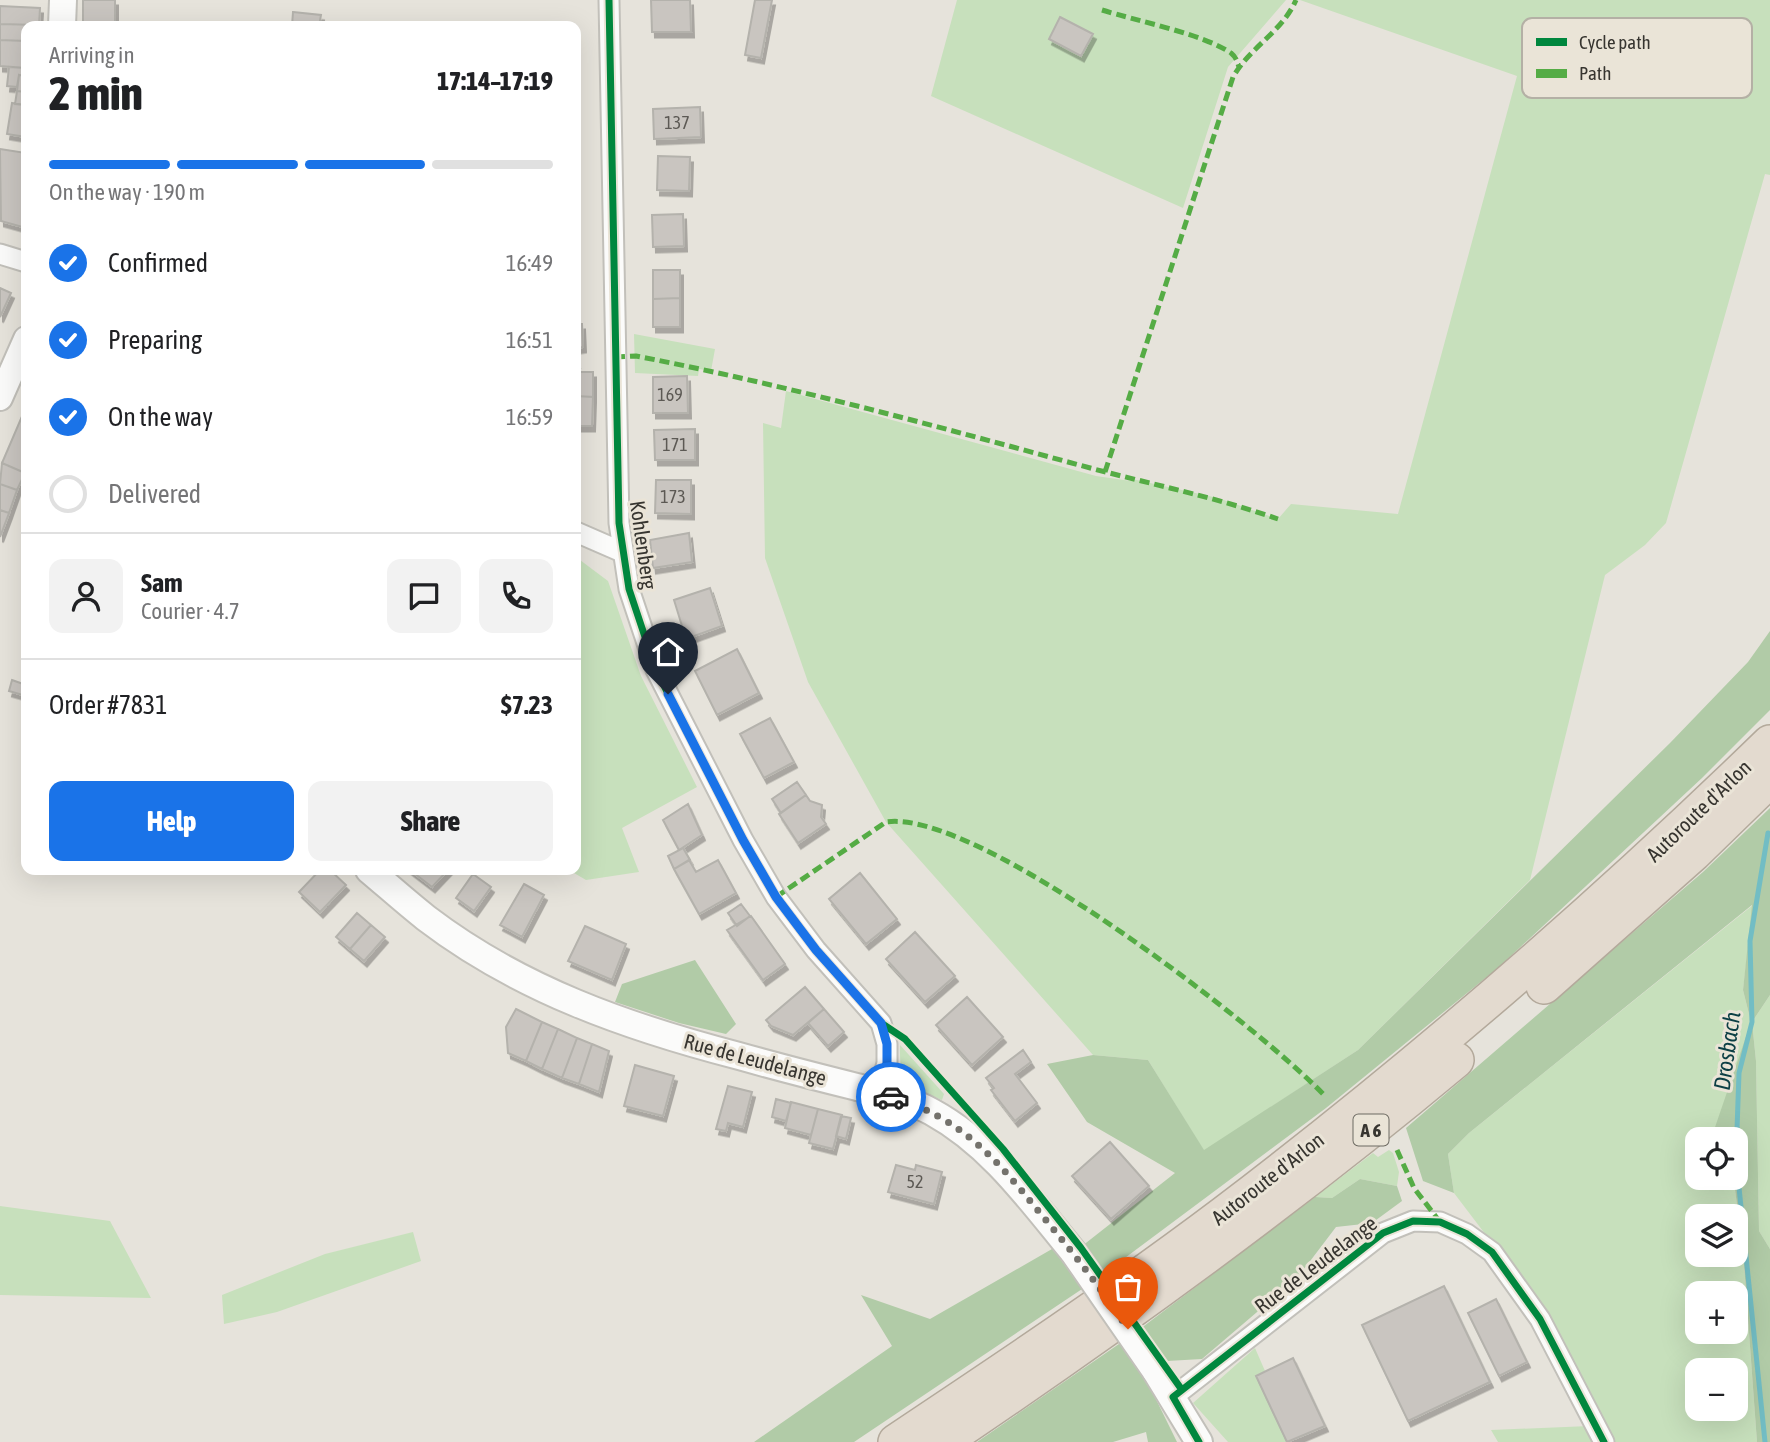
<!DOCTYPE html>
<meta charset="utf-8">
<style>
:root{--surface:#fff;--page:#f2f2f2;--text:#202124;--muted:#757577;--line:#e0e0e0;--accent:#1a73e8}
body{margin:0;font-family:"Asap Condensed",sans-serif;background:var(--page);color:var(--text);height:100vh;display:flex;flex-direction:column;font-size:26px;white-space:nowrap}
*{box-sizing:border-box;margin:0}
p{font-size:23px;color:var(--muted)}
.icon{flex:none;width:38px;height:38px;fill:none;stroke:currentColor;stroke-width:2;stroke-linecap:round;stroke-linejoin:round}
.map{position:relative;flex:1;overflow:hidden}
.drawer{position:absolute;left:21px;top:21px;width:560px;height:854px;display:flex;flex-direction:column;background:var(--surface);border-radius:14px;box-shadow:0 7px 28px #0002}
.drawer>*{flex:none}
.tools{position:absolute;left:1685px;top:1127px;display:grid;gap:14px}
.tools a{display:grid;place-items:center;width:63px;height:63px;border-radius:14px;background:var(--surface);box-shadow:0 7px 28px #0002;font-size:35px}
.pin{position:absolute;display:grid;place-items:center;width:60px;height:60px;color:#fff;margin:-72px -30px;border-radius:50% 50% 50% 0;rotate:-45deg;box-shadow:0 0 7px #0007}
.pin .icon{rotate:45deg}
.courier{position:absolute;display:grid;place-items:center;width:70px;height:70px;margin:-35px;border:5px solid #1a73e8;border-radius:50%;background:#fff;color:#222;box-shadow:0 2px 9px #0007}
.overview em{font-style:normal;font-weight:800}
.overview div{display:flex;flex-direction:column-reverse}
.overview{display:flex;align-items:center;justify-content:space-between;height:119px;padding:0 28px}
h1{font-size:46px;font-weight:800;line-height:52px}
.bar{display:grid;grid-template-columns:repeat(4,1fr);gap:10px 7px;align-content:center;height:84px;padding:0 28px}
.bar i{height:9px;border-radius:5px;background:var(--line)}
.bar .selected{background:var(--accent)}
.bar p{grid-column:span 4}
.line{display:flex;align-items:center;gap:18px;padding:0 28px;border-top:2px solid var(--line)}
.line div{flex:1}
.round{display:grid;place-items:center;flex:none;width:74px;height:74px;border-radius:14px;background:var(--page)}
ol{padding:0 28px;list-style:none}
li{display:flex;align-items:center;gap:21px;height:77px}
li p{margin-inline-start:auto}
li .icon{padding:7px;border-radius:50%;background:var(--accent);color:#fff;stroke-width:4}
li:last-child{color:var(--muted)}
li i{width:38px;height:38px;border:4px solid var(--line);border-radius:50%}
.primary-button{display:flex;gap:14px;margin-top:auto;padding:14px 28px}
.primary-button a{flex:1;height:80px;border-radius:14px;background:var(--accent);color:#fff;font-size:28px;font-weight:800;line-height:80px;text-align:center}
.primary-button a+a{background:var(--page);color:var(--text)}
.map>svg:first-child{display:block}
</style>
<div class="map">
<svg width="1770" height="1442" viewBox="0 0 1770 1442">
<defs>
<filter id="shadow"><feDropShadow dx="3" dy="5.5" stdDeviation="0" flood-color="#0004"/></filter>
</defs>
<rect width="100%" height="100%" fill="#e6e3db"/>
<path fill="#c7e0bc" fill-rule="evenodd" d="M957,0H1286L1228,67L1183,208L931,96Z
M1300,0H1770V175L1765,174L1666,523L1645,545L1605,575L1530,880L1358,1050L1204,1151L1148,1060L1093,1055L886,822L808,682L765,558L763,423L781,428L786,391L1096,476L1131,481L1132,479L1218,498L1278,519L1291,504L1398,514L1517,76Z
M634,334L715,349L711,371L699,369L698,376L635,373Z
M576,557L608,581L641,676L697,787L622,828L639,872L586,880L569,870H576Z
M1753,905L1743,990L1751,1022L1713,1139H1698V1178H1729L1734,1182L1743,1250L1757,1442H1612L1546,1314L1454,1193L1448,1154L1469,1133ZM1698,1216H1736V1255H1698ZM1698,1293H1736V1332H1698ZM1698,1370H1736V1409H1698Z
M1770,995V1249L1759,1231L1756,1061L1752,1022Z
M900,1045L944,1094L942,1100C908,1086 899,1085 900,1045Z
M1389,1150L1393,1153L1399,1172L1397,1186L1360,1179L1332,1198L1315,1197L1373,1153L1378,1157Z
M0,1206L110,1221L151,1298L0,1295Z
M413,1232L421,1261L277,1312L224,1324L222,1295L325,1254Z
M1255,1348L1265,1371L1256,1376L1287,1442H1228L1193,1403Z
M1589,1426L1597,1442H1498L1491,1430Z"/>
<path fill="#b1cba7" d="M1770,631V710L1702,778L1499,967L1326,1108L1094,1281L854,1442H754L892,1346L861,1295L930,1319L1052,1249L1063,1261L1175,1173L1087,1122L1047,1064L1093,1055L1148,1060L1204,1150L1358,1050L1670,743L1748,662Z
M1770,808V995L1752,1022L1756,1061L1759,1231L1770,1249V1442H1757L1743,1250L1734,1182L1729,1178H1736V1139H1713L1712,1136L1751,1022L1743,990L1752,905L1469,1133L1448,1154L1454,1193L1423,1181L1406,1128L1703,872Z
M695,960L736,1024L726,1034L679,1023L615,1002L622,984Z
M1360,1179L1397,1186L1402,1201L1372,1223L1336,1227L1298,1277L1202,1359L1167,1361L1145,1377L1177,1442H1148L1146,1432L1113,1442H977L1132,1335L1315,1197L1332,1198Z"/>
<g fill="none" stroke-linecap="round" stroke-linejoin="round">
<path stroke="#72bdc4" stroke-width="5" d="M1765,1442L1736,1158L1739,1073L1752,1022L1750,941L1768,833"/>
</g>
<path fill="#c9c5c0" stroke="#b4b2ac" stroke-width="2" filter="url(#shadow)" d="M83,0H115V26H83Z
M651,0H690L691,32H652Z
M755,0H772L761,58L745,55Z
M0,6L40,8L39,25L0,24Z
M293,12L321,15L319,26H292Z
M1060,17L1093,34L1081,56L1049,39Z
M0,24L39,25V26H26V41L0,40Z
M0,40L26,41V68L0,66Z
M9,67L26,68V76L19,75L17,87L7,86Z
M19,75L26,76V92L17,91Z
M17,91L26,92V105L15,104Z
M12,103L26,105V137L7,134Z
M700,107L701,137L654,139L653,109Z
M0,149L26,153V228L1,221Z
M658,156L690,157L689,191L657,190Z
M683,214L684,246L653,247L652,215Z
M653,270H680V298L653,299Z
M0,288L11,293L0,317Z
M680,298V327H653V299Z
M576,306L577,324H582L583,347L576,348Z
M576,369H580L579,372H593V397L576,396Z
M687,376L688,413H653V377Z
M576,396L593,397L592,426H576Z
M23,414L26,416L25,473L2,463Z
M695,429V460H655L654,430Z
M2,463L25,473L17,490L0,484Z
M656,480H691V514L655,513Z
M0,484L17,490L9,513L0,510Z
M0,510L9,513L0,537Z
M689,533L692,562L653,568L650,540Z
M710,588L722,626L686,639L674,600Z
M737,649L759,693L717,715L695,671Z
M12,680L26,685V696L9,691Z
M770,718L794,762L764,778L740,734Z
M797,782L806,795L781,813L772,799Z
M806,795L810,801L822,805L821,817L826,824L798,843L779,814Z
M688,804L702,835L679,850L663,820Z
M683,848L690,860L674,869L668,856Z
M689,860L696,872L718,860L736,893L699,914L674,869Z
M320,870H330L346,885L320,912L299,892Z
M410,870H448L432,887Z
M860,873L897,919L866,944L829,899Z
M473,874L491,887L474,911L456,898Z
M524,884L544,895L522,937L500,925Z
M741,904L750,916L737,926L728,913Z
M357,913L371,925L350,949L336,937Z
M751,916L785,964L763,980L727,930Z
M371,925L385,937L364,961L350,949Z
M585,926L626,944L612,980L568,961Z
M915,932L955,976L925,1002L886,959Z
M805,987L824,1009L793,1035L771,1026L766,1020Z
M967,997L1003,1037L972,1065L936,1025Z
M516,1009L542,1022L526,1061L508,1053L506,1027Z
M824,1009L844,1032L828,1046L808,1023Z
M542,1022L558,1029L542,1069L526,1061Z
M558,1029L577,1038L562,1078L542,1069Z
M577,1038L592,1044L579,1084L562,1078Z
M592,1044L609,1051L599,1092L579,1084Z
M1023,1050L1031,1062L1015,1074L1037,1103L1015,1121L991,1090L994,1088L986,1078Z
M635,1065L674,1076L663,1116L624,1106Z
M728,1086L752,1092L743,1127L728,1123L726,1131L716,1129Z
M776,1099L791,1103L786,1121L772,1117Z
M791,1102L818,1109L811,1135L785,1128Z
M818,1109L842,1115L833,1149L809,1143Z
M841,1116L851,1118L846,1139L836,1136Z
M1110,1142L1149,1186L1111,1219L1072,1176Z
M896,1165L915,1170L916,1165L942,1172L934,1204L888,1192Z
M1444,1286L1490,1382L1408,1421L1362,1325Z
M1496,1299L1527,1362L1499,1376L1468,1313Z
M1293,1358L1325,1426L1287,1442L1256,1376Z"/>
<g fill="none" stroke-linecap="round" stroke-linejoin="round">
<g stroke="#c2c0ba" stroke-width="23">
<path id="minor" d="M609,0L619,523L629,589L656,670L743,840L776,897L816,950L881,1023L887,1044V1063L879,1093
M0,254L26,262
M576,532L622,552
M1173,1397L1383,1233L1413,1221L1440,1222L1467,1234L1492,1252L1540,1319L1604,1442"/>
</g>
<g stroke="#c2c0ba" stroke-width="28">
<path id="tertiary" d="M0,398L26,339"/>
</g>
<g stroke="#c2c0ba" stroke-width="30">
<path id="secondary" d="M62,26L63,0
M369,870C388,886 407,903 426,918C519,989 627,1027 739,1056C778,1067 817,1077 857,1087C882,1094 909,1099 932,1112C992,1145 1031,1201 1074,1253
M1155,1370L1199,1442"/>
</g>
<g stroke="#b3a99b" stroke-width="38">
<path id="motorway" d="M1544,986L1694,853L1770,779
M896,1442C1007,1368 1118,1294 1224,1214C1416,1068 1597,911 1770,743
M942,1442C1119,1323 1291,1198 1456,1060"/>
</g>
<use href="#minor" stroke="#fbfbfa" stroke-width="19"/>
<use href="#tertiary" stroke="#fbfbfa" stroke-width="24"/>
<use href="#secondary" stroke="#fbfbfa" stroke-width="26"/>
<use href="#motorway" stroke="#e3dacf" stroke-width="35"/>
<g stroke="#c2c0ba" stroke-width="30" stroke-linecap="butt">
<path id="secondary-bridge" d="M1074,1253L1155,1370"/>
</g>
<use href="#secondary-bridge" stroke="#fbfbfa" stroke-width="26"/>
<path stroke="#55ac45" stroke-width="5" stroke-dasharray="10 5" stroke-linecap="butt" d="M1102,10C1137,21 1203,34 1231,53C1236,57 1237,61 1239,67
M615,357L636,356C786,385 932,425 1079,465C1145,483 1212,496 1278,519
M1105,472L1233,77C1250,47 1282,32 1296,0
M776,897L886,822C977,808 1261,1028 1326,1097
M1397,1150L1414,1188L1440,1222"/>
<g stroke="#eae4d7" stroke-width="11">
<path id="cycleway" d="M609,0L619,523L629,589L656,670L743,840L776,897L816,950L881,1023L905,1039L1003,1149L1081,1248L1182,1390
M1199,1442L1173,1397L1383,1233L1413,1221L1440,1222L1467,1234L1492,1252L1540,1319L1604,1442"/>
</g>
<use href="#cycleway" stroke="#00873e" stroke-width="7"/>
</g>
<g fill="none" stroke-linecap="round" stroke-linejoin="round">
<path stroke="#74726c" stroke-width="7" stroke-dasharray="0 12.6" d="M891,1097C961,1117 996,1159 1040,1213C1071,1250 1101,1288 1128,1329"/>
<path stroke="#1a73e8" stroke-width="9" d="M668,694L743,840L776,897L816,950L881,1023L887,1044V1063L879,1093L891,1097"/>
</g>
<g text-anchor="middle" stroke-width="6" stroke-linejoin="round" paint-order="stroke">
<g font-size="18" fill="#5c5954">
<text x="677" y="129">137</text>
<text x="670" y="401">169</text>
<text x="675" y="451">171</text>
<text x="673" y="503">173</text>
<text x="915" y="1188">52</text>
</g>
<rect fill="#eae4d7" stroke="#6d6a62" stroke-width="2" x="1353.5" y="1114.5" width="35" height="31" rx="5"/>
<g font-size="19" font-weight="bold" fill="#373530">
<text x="1371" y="1137">A 6</text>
</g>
<g font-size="21" fill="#373530" stroke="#eae4d7">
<text transform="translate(643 545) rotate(82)" y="7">Kohlenberg</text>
<text transform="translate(1699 811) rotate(-44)" y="7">Autoroute d'Arlon</text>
<text transform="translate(755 1060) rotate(15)" y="7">Rue de Leudelange</text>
<text transform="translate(1268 1179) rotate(-38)" y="7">Autoroute d'Arlon</text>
<text transform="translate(1316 1265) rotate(-37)" y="7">Rue de Leudelange</text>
</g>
<g font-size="23" font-style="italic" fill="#0d3f45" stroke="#eae4d7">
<text transform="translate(1727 1051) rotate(-82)" y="8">Drosbach</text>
</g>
</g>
<rect x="1522" y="18" width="230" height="80" rx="10" fill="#eae4d7" stroke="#b4b0a5" stroke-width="2"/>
<rect x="1536" y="38" width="31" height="8" fill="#00873e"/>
<rect x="1536" y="69" width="31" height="9" fill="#55ac45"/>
<g font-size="19" fill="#373530">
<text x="1579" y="49">Cycle path</text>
<text x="1579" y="80">Path</text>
</g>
</svg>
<div class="tools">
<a><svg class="icon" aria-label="locate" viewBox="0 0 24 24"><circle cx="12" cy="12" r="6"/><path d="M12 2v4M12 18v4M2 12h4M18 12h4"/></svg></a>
<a><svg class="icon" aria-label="layers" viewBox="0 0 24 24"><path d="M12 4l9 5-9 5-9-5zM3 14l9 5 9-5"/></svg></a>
<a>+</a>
<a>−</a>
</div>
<div class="pin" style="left:1128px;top:1329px;background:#ea580c"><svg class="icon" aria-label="bag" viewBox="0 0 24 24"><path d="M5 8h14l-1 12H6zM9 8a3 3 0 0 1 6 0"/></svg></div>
<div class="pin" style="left:668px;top:694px;background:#1f2937"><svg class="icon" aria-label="home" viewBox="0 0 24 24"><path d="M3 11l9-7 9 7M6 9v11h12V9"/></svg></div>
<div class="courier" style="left:891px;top:1097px"><svg class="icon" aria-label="car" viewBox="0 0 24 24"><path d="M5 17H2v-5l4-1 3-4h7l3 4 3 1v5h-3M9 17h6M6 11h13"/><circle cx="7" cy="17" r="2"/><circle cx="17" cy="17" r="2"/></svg></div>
<section class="drawer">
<div class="overview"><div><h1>2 min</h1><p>Arriving in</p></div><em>17:14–17:19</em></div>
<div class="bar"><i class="selected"></i><i class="selected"></i><i class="selected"></i><i></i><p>On the way · 190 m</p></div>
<ol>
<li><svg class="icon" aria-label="check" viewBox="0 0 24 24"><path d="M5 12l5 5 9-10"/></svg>Confirmed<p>16:49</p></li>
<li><svg class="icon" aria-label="check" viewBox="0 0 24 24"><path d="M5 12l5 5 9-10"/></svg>Preparing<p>16:51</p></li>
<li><svg class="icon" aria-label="check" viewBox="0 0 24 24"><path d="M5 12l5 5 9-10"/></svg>On the way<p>16:59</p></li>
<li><i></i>Delivered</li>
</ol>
<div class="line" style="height:126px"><a class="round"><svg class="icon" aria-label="person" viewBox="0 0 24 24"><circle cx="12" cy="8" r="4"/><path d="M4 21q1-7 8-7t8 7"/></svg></a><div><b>Sam</b><p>Courier · 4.7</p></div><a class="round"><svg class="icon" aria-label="chat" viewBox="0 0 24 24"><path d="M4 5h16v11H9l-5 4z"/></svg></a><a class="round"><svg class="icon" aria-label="phone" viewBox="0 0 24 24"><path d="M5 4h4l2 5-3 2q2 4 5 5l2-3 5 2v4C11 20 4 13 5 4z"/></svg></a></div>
<div class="line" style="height:91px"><div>Order #7831</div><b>$7.23</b></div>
<div class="primary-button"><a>Help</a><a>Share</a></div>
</section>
</div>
